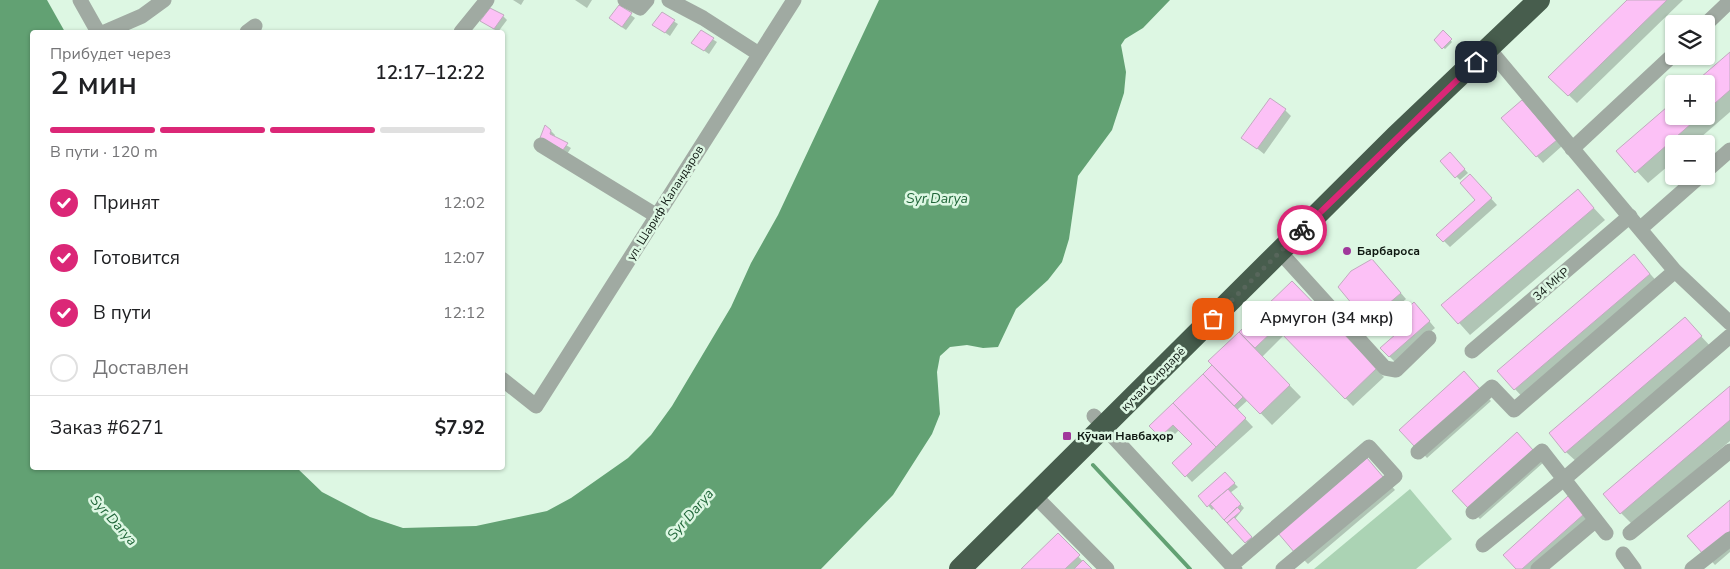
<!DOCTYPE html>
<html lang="ru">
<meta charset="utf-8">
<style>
:root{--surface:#fff;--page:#f6f6f6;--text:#202124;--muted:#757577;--line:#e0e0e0;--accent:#db2777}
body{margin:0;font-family:"Nunito Sans",sans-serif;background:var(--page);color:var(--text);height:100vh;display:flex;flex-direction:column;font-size:19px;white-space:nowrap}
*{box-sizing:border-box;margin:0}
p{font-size:16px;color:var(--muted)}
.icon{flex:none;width:28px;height:28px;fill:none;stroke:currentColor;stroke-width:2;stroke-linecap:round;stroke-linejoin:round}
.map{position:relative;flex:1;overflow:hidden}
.panel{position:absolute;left:30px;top:30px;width:475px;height:440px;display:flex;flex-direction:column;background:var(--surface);border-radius:5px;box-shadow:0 1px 4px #0004}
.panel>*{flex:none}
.controls{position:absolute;left:1665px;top:15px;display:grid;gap:10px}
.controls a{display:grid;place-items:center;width:50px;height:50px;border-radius:5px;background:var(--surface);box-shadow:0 1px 4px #0004;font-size:25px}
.pin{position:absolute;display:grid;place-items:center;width:42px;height:42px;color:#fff;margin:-21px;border-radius:10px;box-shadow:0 2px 8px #0006}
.courier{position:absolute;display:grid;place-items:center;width:50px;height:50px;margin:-25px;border:4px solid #db2777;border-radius:50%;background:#fff;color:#222;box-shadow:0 1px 6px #0007}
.bubble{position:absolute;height:35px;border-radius:5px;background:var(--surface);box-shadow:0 1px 4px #0004;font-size:16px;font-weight:600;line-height:35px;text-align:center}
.summary em{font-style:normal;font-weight:600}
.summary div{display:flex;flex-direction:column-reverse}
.summary{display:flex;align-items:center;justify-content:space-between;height:85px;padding:0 20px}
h1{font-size:32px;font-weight:600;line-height:38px}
.bar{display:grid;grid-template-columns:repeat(4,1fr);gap:8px 5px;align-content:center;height:60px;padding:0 20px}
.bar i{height:6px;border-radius:4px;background:var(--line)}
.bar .on{background:var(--accent)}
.bar p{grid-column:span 4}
.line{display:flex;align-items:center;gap:12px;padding:0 20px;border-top:1px solid var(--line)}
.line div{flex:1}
ol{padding:0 20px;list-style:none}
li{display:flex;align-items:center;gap:15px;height:55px}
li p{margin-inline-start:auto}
li .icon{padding:5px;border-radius:50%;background:var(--accent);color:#fff;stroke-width:4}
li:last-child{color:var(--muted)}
li i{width:28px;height:28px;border:2px solid var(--line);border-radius:50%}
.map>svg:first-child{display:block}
</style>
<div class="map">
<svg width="1730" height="569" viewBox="0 0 1730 569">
<rect width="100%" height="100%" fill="#ddf7e3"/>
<path fill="#abd3b4" d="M1410,489L1452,539L1416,569H1314Z"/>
<path fill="#62a173" d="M0,0H47L65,32H32V468H297L322,492L370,517L403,528L476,526L547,511L571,498L628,458L651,435L672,406L731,307L751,263L778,215L879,0H1170L1143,28L1125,39L1121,45L1126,72L1124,93L1112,130L1078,176L1069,239L1062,262L1048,280L1016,309L998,347L983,348L967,345L950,347L940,356L937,372L940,414L932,434L893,495L821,569H0Z"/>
<path fill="#0003" d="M513,0H524L521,5Z
M575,0H592L587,8Z
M1629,0H1683L1577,103L1550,77Z
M619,7L635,18L626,30L614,22Z
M662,14L678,24L670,36L654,25Z
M503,16L507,20L498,32L486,24Z
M701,32L717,42L709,54L693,43Z
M1443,32L1452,42L1445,49L1435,40Z
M1730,53V112L1693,144H1674V161L1648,183L1618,151L1674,116H1706V84Z
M1522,102L1562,146L1543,163L1503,118Z
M1285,110L1291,116L1264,154L1243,137Z
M551,131L555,135L554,138L571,148L567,154L545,142Z
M1450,153L1468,173L1460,180L1441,161Z
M1476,182L1497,205L1450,247L1438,235L1477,200Z
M1577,190L1605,220L1470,335L1443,305Z
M1634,256L1661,286L1526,401L1515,389Z
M1378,266L1406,299L1374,327L1340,287Z
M1292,282L1384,377L1353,406L1284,335L1262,357L1301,397L1272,425L1248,400L1237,410L1253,427L1192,482L1174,463L1193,444L1179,430L1167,442L1151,426L1221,372L1210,361Z
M1420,310L1435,328L1395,362L1389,356Z
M1685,319L1712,348L1578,463L1566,452Z
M1464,373L1491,401L1427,458L1416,446Z
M1730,388V441L1632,524L1621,513Z
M1517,434L1544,462L1480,519L1469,508Z
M1367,459L1395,490L1308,564L1296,552Z
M1225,474L1238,487L1230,493L1244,508L1235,519L1255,542L1250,546L1215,508L1212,510L1200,496Z
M1568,498L1595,526L1546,569H1517Z
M1730,502V552L1715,565L1704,553Z
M1058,535L1090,569H1023Z"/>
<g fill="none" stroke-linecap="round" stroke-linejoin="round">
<path stroke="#62a173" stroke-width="4" d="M1093,465L1190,569"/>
</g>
<path fill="#fcc1f6" stroke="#c1abbf" d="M1627,0H1667L1568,96L1548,77Z
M619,5L632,13L622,27L609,18Z
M490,8L504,15L494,29L480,21Z
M662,12L675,20L665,33L652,25Z
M701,30L714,38L704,51L691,43Z
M1443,30L1452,39L1442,49L1434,40Z
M1730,52V90L1706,111V84H1693Z
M1270,98L1286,109L1257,149L1241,138Z
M1522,100L1557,140L1536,157L1501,118Z
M1674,101V116H1700L1635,173L1616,151Z
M545,125L551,130L550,134L568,143L563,150L540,138Z
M1450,152L1465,169L1455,178L1440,161Z
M1470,174L1492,198L1443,242L1436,235L1475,200L1460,183Z
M1578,189L1594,208L1458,324L1441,305Z
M1634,254L1650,274L1514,390L1497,371Z
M1372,259L1401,293L1367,322L1338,287L1351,271Z
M1292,281L1377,368L1345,399L1276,328L1255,348L1239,332Z
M1414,302L1430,321L1389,357L1380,348L1412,320L1405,311Z
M1685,317L1702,336L1565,453L1549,433Z
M1239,332L1290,385L1260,414L1208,361Z
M1212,365L1243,397L1234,406L1203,374Z
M1464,371L1480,389L1415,447L1399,430Z
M1203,374L1246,418L1216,447L1173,403Z
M1730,386V420L1620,514L1603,494Z
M1173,403L1216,447L1185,477L1172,463L1192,444L1173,425L1160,437L1149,426Z
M1517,432L1533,450L1468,508L1452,491Z
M1367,458L1384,478L1295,553L1278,533Z
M1225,472L1235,483L1207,507L1198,496Z
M1228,489L1241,504L1224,520L1210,504Z
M1568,496L1584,514L1522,569H1516L1503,555Z
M1730,500V531L1703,554L1687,536Z
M1237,507L1241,511L1227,523L1224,520Z
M1234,517L1252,537L1245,543L1227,523Z
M1058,533L1080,555L1065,569H1021Z
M1083,560L1092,569H1074Z"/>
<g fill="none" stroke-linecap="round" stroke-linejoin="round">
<path stroke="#a0aaa2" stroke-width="15" d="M80,0L98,32
M625,0L640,8L647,0
M669,0L703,18L759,54
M1706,24L1730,1
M105,32L142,16L164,0
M247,32L255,26
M461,32L487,0
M1489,49L1675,271L1730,323
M541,145L657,216
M1572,149L1674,54
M1706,171L1730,150
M1641,228L1700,176
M1280,252L1385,368L1396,370L1429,338
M1472,351L1630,216
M502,379L536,406L794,0
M1094,416L1235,569
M1418,452L1492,387L1514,410L1675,271
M1034,495L1107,569
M1473,512L1542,451L1606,533
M1630,533L1730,451
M1483,545L1564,479L1730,336
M1623,554L1634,569
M1232,565L1369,447L1395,476L1283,569
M1538,569L1596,520
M1692,569L1730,539"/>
<path stroke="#475d4d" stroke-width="22" d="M960,569L1396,136L1539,0"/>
</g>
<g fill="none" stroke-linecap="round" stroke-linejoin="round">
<path stroke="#57665b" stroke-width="5" stroke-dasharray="0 9" d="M1213,319L1302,230"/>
<path stroke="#db2777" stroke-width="6" d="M1302,230L1476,62"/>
</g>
<g fill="#a0389b" stroke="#ddf7e3" stroke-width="2">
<circle cx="1347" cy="251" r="5"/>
<rect x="1062" y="431" width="10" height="10" rx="2.5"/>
</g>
<g text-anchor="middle" stroke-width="5" stroke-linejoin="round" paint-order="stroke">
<g font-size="12" fill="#0f1812" stroke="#ddf7e3">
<text transform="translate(665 203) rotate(-58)" y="4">ул. Шариф Каландаров</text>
<text transform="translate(1551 284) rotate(-41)" y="4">34 МКР</text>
<text transform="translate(1153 379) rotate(-45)" y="4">кучаи Сирдарё</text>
</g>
<g font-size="12" font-weight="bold" fill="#0f1812" stroke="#ddf7e3" text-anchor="start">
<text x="1357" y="255">Барбароса</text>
<text x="1077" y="440">Кӯчаи Навбаҳор</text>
</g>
<g font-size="14" font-style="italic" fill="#206639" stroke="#ddf7e3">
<text x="937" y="203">Syr Darya</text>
<text transform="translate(690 514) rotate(-49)" y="5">Syr Darya</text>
<text transform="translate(114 520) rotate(48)" y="5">Syr Darya</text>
</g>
</g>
</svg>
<div class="controls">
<a><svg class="icon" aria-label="layers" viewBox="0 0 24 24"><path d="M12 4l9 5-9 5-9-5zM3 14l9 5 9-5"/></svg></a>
<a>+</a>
<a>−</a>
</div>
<div class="pin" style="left:1213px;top:319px;background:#ea580c"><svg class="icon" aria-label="bag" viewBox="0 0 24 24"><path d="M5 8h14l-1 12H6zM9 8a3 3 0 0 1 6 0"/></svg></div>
<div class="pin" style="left:1476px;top:62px;background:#1f2937"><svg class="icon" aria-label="home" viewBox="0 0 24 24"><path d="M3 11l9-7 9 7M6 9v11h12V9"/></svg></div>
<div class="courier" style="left:1302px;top:230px"><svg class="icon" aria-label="bike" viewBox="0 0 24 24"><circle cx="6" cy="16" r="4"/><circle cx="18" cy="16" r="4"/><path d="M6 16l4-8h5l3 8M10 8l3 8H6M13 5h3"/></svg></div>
<div class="bubble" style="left:1242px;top:301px;width:170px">Армугон (34 мкр)</div>
<section class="panel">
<div class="summary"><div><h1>2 мин</h1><p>Прибудет через</p></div><em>12:17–12:22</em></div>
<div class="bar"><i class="on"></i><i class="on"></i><i class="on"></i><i></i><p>В пути · 120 m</p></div>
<ol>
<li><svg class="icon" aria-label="check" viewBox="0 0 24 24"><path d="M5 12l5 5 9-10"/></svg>Принят<p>12:02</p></li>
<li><svg class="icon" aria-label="check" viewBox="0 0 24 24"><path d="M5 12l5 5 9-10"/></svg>Готовится<p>12:07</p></li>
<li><svg class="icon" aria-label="check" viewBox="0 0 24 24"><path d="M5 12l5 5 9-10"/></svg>В пути<p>12:12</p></li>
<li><i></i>Доставлен</li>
</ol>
<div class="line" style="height:65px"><div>Заказ #6271</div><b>$7.92</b></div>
</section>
</div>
